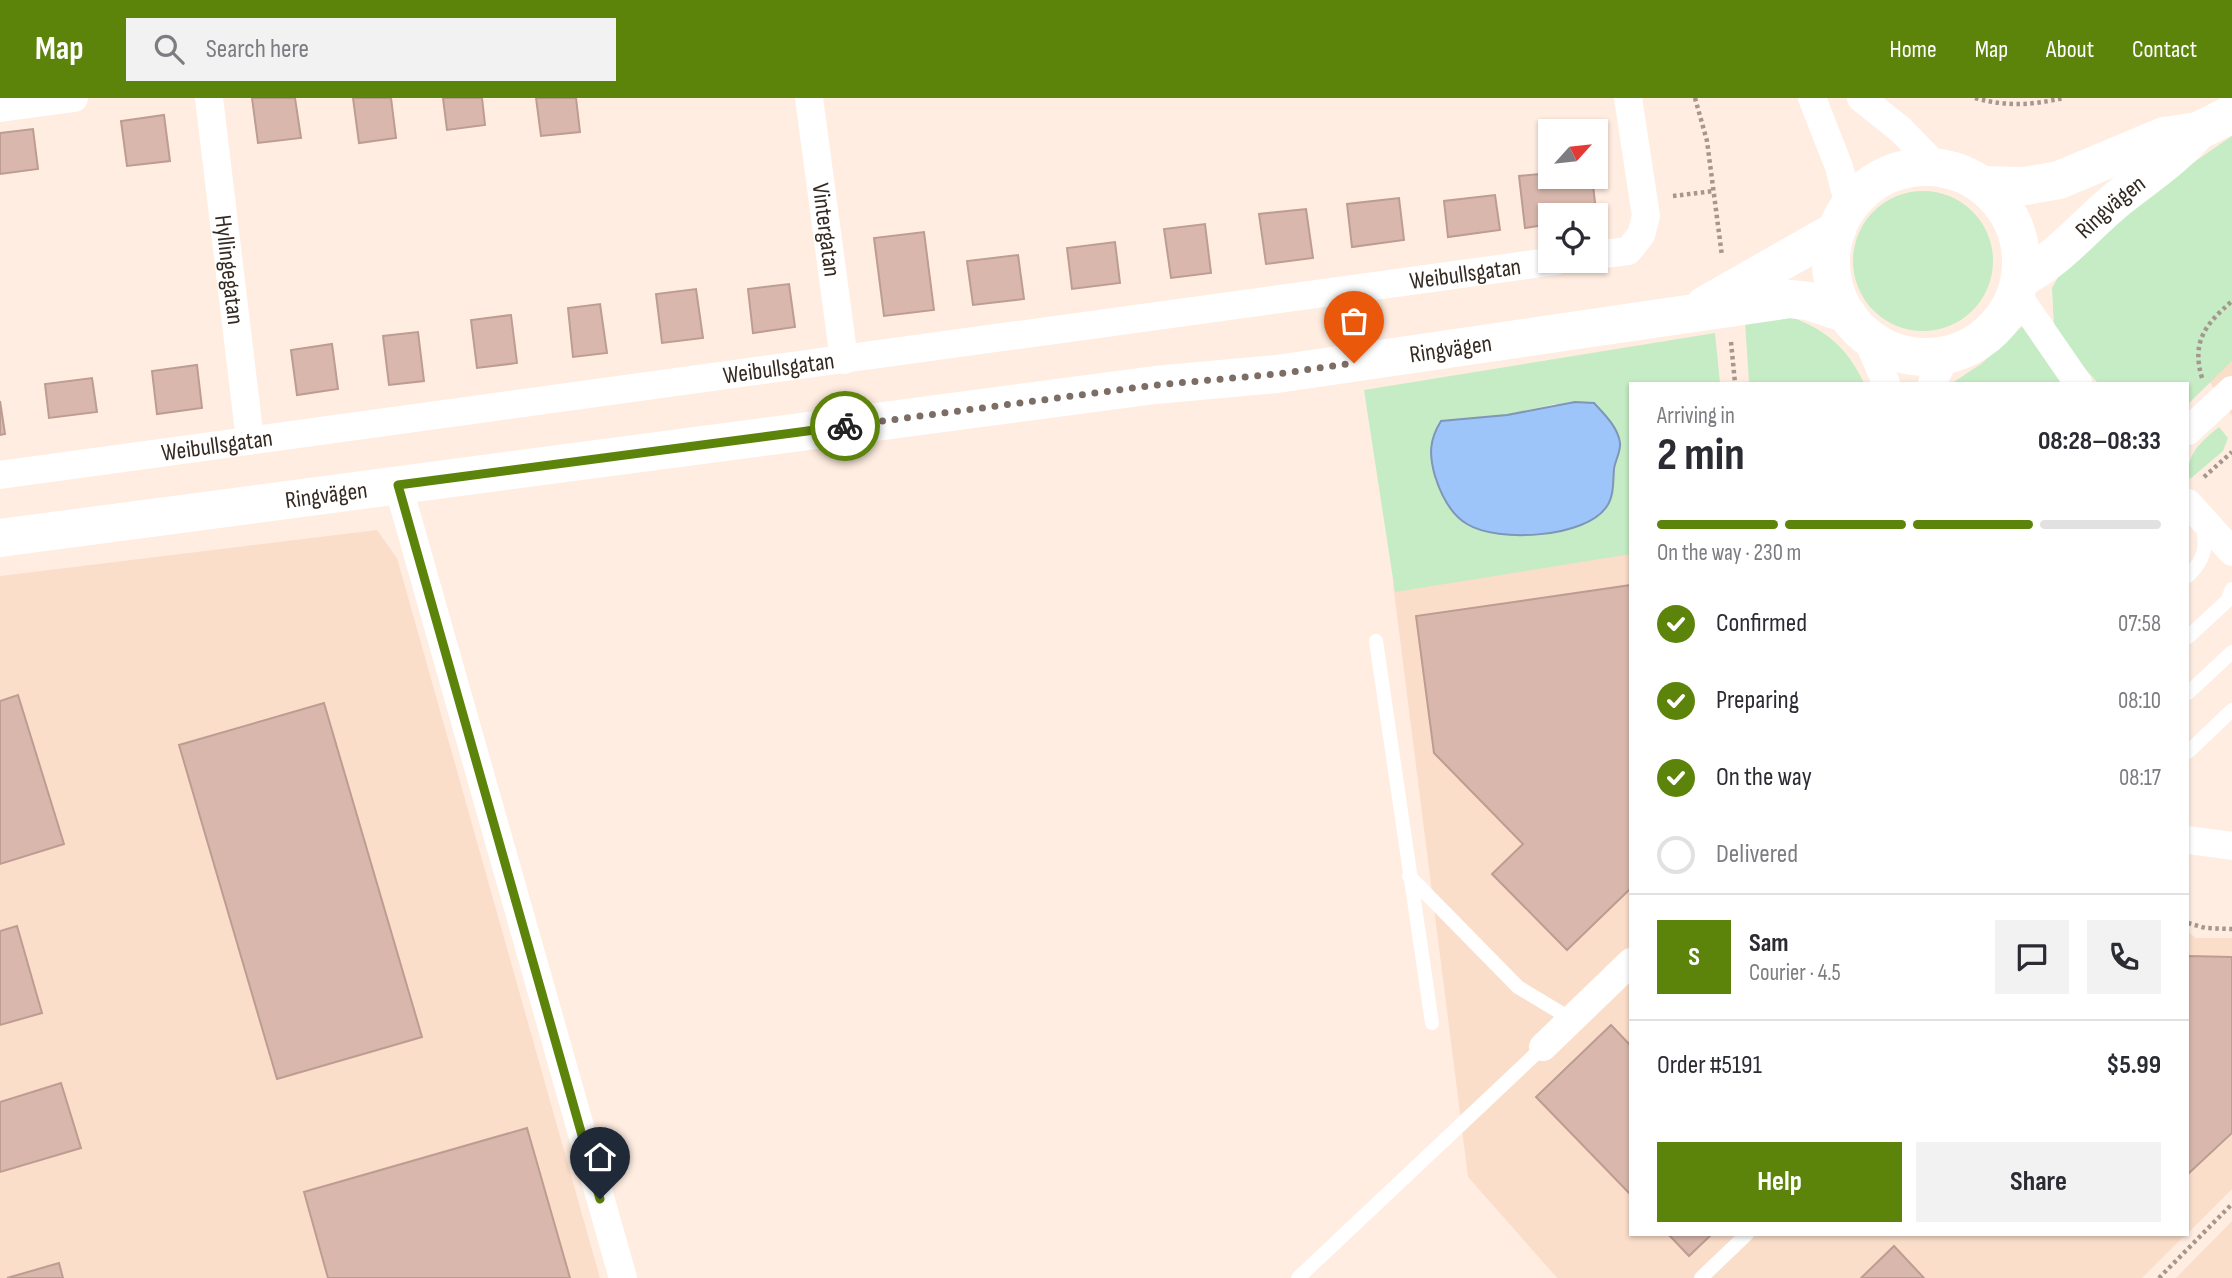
<!DOCTYPE html>
<meta charset="utf-8">
<style>
:root{--surface:#fff;--page:#f2f2f3;--text:#2b2b33;--muted:#7c7c81;--line:#e1e1e2;--accent:#5d840a}
body{margin:0;font-family:"Sofia Sans Condensed",sans-serif;background:var(--page);color:var(--text);height:100vh;display:flex;flex-direction:column;font-size:26px;white-space:nowrap}
*{box-sizing:border-box;margin:0}
p{font-size:23px;color:var(--muted)}
.icon{flex:none;width:38px;height:38px;fill:none;stroke:currentColor;stroke-width:2;stroke-linecap:round;stroke-linejoin:round}
.map{position:relative;flex:1;overflow:hidden}
.details{position:absolute;left:1629px;top:284px;width:560px;height:854px;display:flex;flex-direction:column;background:var(--surface);border-radius:0px;box-shadow:0 2px 5px #0004}
.details>*{flex:none}
.needle{width:46px;rotate:63deg}
.tools{position:absolute;left:1538px;top:21px;display:grid;gap:14px}
.tools a{display:grid;place-items:center;width:70px;height:70px;border-radius:0px;background:var(--surface);box-shadow:0 2px 5px #0004;font-size:35px}
.pin{position:absolute;display:grid;place-items:center;width:60px;height:60px;color:#fff;margin:-72px -30px;border-radius:50% 50% 50% 0;rotate:-45deg;box-shadow:0 0 7px #0007}
.pin .icon{rotate:45deg}
.courier{position:absolute;display:grid;place-items:center;width:70px;height:70px;margin:-35px;border:5px solid #5d840a;border-radius:50%;background:#fff;color:#222;box-shadow:0 2px 9px #0007}
.head em{font-style:normal;font-weight:700}
.head div{display:flex;flex-direction:column-reverse}
.head{display:flex;align-items:center;justify-content:space-between;height:119px;padding:0 28px}
h1{font-size:46px;font-weight:700;line-height:52px}
.bar{display:grid;grid-template-columns:repeat(4,1fr);gap:10px 7px;align-content:center;height:84px;padding:0 28px}
.bar i{height:9px;border-radius:5px;background:var(--line)}
.bar .active{background:var(--accent)}
.bar p{grid-column:span 4}
.line{display:flex;align-items:center;gap:18px;padding:0 28px;border-top:2px solid var(--line)}
.line div{flex:1}
.round{display:grid;place-items:center;flex:none;width:74px;height:74px;border-radius:0px;background:var(--page)}
ol{padding:0 28px;list-style:none}
li{display:flex;align-items:center;gap:21px;height:77px}
li p{margin-inline-start:auto}
li .icon{padding:7px;border-radius:50%;background:var(--accent);color:#fff;stroke-width:4}
li:last-child{color:var(--muted)}
li i{width:38px;height:38px;border:4px solid var(--line);border-radius:50%}
.action{display:flex;gap:14px;margin-top:auto;padding:14px 28px}
.action a{flex:1;height:80px;border-radius:0px;background:var(--accent);color:#fff;font-size:28px;font-weight:700;line-height:80px;text-align:center}
.action a+a{background:var(--page);color:var(--text)}
header{display:flex;align-items:center;gap:42px;box-sizing:border-box;height:98px;padding:0 35px;background:var(--accent);color:#fff}
header strong{font-size:33px}
nav{display:flex;gap:38px;margin-inline-start:auto;font-size:24px}
.search{width:490px;height:63px;background:var(--page);display:flex;align-items:center;gap:18px;box-sizing:border-box;padding:0 24px;border-radius:0px;color:var(--muted);font-size:26px}
.map>svg:first-child{display:block}
</style>
<header>
<strong>Map</strong>
<div class="search"><svg class="icon" aria-label="search" viewBox="0 0 24 24"><circle cx="10" cy="10" r="6"/><path d="M15 15l6 6"/></svg>Search here</div>
<nav><a>Home</a><a>Map</a><a>About</a><a>Contact</a></nav>
</header>
<div class="map">
<svg width="2232" height="1180" viewBox="0 0 2232 1180">
<rect width="100%" height="100%" fill="#ffede1"/>
<path fill="#fbdeca" d="M2232,263V318L2209,283Z
M377,432L397,460L600,1180H0V478Z
M1631,451V1136H2186L2142,1180H1557L1468,1079L1393,486Z
M2188,834L2196,840H2232V1091L2188,1135Z
M2232,1123V1180H2176Z"/>
<path fill="#c5ecc5" fill-rule="evenodd" d="M2232,38V263L2188,306V285H2098L2077,262L2054,228L2052,190L2068,162L2129,109Z
M1853 163a70 70 0 1 1 140 0a70 70 0 1 1-140 0Z
M1791,219C1827,232 1848,251 1864,285H1749L1745,223Z
M2026,225L2062,285H1952L1981,266Z
M1715,235L1720,285H1631V456L1395,494L1364,292ZM1555,306L1620,345C1605,405 1625,407 1561,434L1441,323L1507,317Z
M2219,329L2228,340L2223,353L2190,381C2184,357 2202,343 2219,329Z"/>
<path fill="#9ec5f9" stroke="#7e96b8" stroke-width="2" d="M1575,304L1594,305C1604,316 1618,329 1620,345C1621,353 1615,363 1614,371C1613,383 1614,398 1607,408C1587,440 1497,445 1467,426C1450,416 1441,397 1435,378C1429,357 1429,342 1441,323L1507,317Z"/>
<path fill="#d9b7ac" stroke="#bd9c92" stroke-width="2" d="M252,0H295L301,40L258,45Z
M353,0H391L396,40L359,45Z
M443,0H482L485,27L447,32Z
M536,0H576L580,34L541,38Z
M164,17L170,63L127,68L121,23Z
M33,31L38,71L0,76V35Z
M1550,75V79H1592L1597,121L1596,117H1550V126L1525,130L1519,78Z
M1495,97L1500,132L1448,139L1444,103Z
M1399,100L1404,142L1352,149L1347,106Z
M1306,111L1313,160L1266,166L1259,116Z
M1205,126L1211,175L1171,180L1164,131Z
M924,134L934,212L884,218L874,140Z
M1115,144L1120,185L1072,191L1067,150Z
M1018,157L1024,201L973,207L967,163Z
M789,186L795,229L753,235L748,191Z
M696,191L703,240L662,245L656,196Z
M600,206L607,255L573,259L568,210Z
M511,217L517,265L477,270L471,222Z
M418,234L424,283L389,287L383,238Z
M332,246L338,291L297,297L291,252Z
M197,267L202,310L157,316L152,273Z
M92,280L97,314L49,320L45,286Z
M0,303L5,336L0,337Z
M1631,487V790L1567,852L1492,776L1523,746L1434,655L1416,518Z
M18,597L64,746L0,766V603Z
M324,605L422,939L277,981L179,647Z
M17,828L42,915L0,927V833Z
M2188,858L2232,859V1035L2188,1076Z
M1611,927L1631,948V1097L1536,999Z
M61,985L81,1050L0,1074V1004Z
M527,1030L570,1180H328L304,1094Z
M1668,1136H1712L1689,1158Z
M1894,1148L1924,1180H1861Z
M59,1165L63,1180H7Z"/>
<g fill="none" stroke-linecap="round" stroke-linejoin="round">
<path stroke="#a5978c" stroke-width="4.5" stroke-dasharray="3.5 3.5" stroke-linecap="butt" d="M1695,0L1707,43L1722,158
M1975,0C2008,9 2031,7 2064,0
M1673,98L1714,93
M1731,244L1735,285
M2202,280C2191,243 2206,226 2232,203
M2204,379L2232,354
M2188,825L2205,830L2232,831
M2159,1180L2232,1106"/>
<path stroke="#fff" stroke-width="14" d="M2188,478C2204,462 2208,449 2202,427
M2188,539L2227,503L2232,491
M1376,543L1432,925
M2188,595L2232,554
M2188,654L2232,612
M1409,778L1518,889L1571,921
M1298,1180L1543,949
M1701,1180L1747,1136"/>
<g stroke="#fff" stroke-width="28">
<path id="s1" d="M209,0L250,342"/>
<path id="s2" d="M809,0L844,262"/>
<path d="M1812,0L1839,69L1849,108"/>
<path d="M1861,0L1901,32L1938,70"/>
<path d="M0,10L74,0"/>
<path d="M1596,157L1628,153L1641,137L1646,118L1628,0"/>
<path d="M2016,195L2078,285"/>
<path d="M1866,238L1886,285"/>
<path d="M1932,285L1947,257"/>
<path d="M2188,333L2232,292"/>
<path id="s3" d="M0,377L1556,163"/>
<path d="M398,387L623,1180"/>
<path d="M2188,405L2232,454"/>
<path d="M2188,742L2232,748"/>
<path d="M1543,949L1631,864"/>
</g>
<g stroke="#fff" stroke-width="38">
<circle cx="1926" cy="164" r="95"/>
<path d="M1982,87L2025,88L2059,82L2164,38L2198,33L2232,16"/>
<path id="s4" d="M2020,181C2062,159 2084,128 2120,99C2149,76 2172,62 2198,33"/>
<path d="M1705,207L1837,132"/>
<path id="s5" d="M0,440L1155,287L1277,276L1790,201L1808,203L1847,216"/>
</g>
</g>
<g fill="none" stroke-linecap="round" stroke-linejoin="round">
<path stroke="#7c6e65" stroke-width="7" stroke-dasharray="0 12.6" d="M845,328L1156,287L1277,276L1354,265"/>
<path stroke="#5d840a" stroke-width="9" d="M600,1101L398,387L845,328"/>
</g>
<g text-anchor="middle" stroke-width="5" stroke-linejoin="round" paint-order="stroke">
<g font-size="24" fill="#352a22" stroke="#fff">
<text dy="8" stroke="none"><textPath href="#s4" startOffset="116">Ringvägen</textPath></text>
<text dy="8" stroke="none"><textPath href="#s2" startOffset="133">Vintergatan</textPath></text>
<text dy="8" stroke="none"><textPath href="#s1" startOffset="173">Hyllingegatan</textPath></text>
<text dy="8" stroke="none"><textPath href="#s3" startOffset="1479">Weibullsgatan</textPath></text>
<text dy="8" stroke="none"><textPath href="#s5" startOffset="1463">Ringvägen</textPath></text>
<text dy="8" stroke="none"><textPath href="#s3" startOffset="786">Weibullsgatan</textPath></text>
<text dy="8" stroke="none"><textPath href="#s3" startOffset="219">Weibullsgatan</textPath></text>
<text dy="8" stroke="none"><textPath href="#s5" startOffset="329">Ringvägen</textPath></text>
</g>
</g>
</svg>
<div class="tools">
<a><svg class="needle" viewBox="-14 -14 28 28"><path d="M0-13l5 13h-10z" fill="#e53935"/><path d="M0 13l5-13h-10z" fill="#7c7c81"/></svg></a>
<a><svg class="icon" aria-label="locate" viewBox="0 0 24 24"><circle cx="12" cy="12" r="6"/><path d="M12 2v4M12 18v4M2 12h4M18 12h4"/></svg></a>
</div>
<div class="pin" style="left:1354px;top:265px;background:#ea580c"><svg class="icon" aria-label="bag" viewBox="0 0 24 24"><path d="M5 8h14l-1 12H6zM9 8a3 3 0 0 1 6 0"/></svg></div>
<div class="pin" style="left:600px;top:1101px;background:#1f2937"><svg class="icon" aria-label="home" viewBox="0 0 24 24"><path d="M3 11l9-7 9 7M6 9v11h12V9"/></svg></div>
<div class="courier" style="left:845px;top:328px"><svg class="icon" aria-label="bike" viewBox="0 0 24 24"><circle cx="6" cy="16" r="4"/><circle cx="18" cy="16" r="4"/><path d="M6 16l4-8h5l3 8M10 8l3 8H6M13 5h3"/></svg></div>
<section class="details">
<div class="head"><div><h1>2 min</h1><p>Arriving in</p></div><em>08:28–08:33</em></div>
<div class="bar"><i class="active"></i><i class="active"></i><i class="active"></i><i></i><p>On the way · 230 m</p></div>
<ol>
<li><svg class="icon" aria-label="check" viewBox="0 0 24 24"><path d="M5 12l5 5 9-10"/></svg>Confirmed<p>07:58</p></li>
<li><svg class="icon" aria-label="check" viewBox="0 0 24 24"><path d="M5 12l5 5 9-10"/></svg>Preparing<p>08:10</p></li>
<li><svg class="icon" aria-label="check" viewBox="0 0 24 24"><path d="M5 12l5 5 9-10"/></svg>On the way<p>08:17</p></li>
<li><i></i>Delivered</li>
</ol>
<div class="line" style="height:126px"><b class="round" style="background:var(--accent);color:#fff">S</b><div><b>Sam</b><p>Courier · 4.5</p></div><a class="round"><svg class="icon" aria-label="chat" viewBox="0 0 24 24"><path d="M4 5h16v11H9l-5 4z"/></svg></a><a class="round"><svg class="icon" aria-label="phone" viewBox="0 0 24 24"><path d="M5 4h4l2 5-3 2q2 4 5 5l2-3 5 2v4C11 20 4 13 5 4z"/></svg></a></div>
<div class="line" style="height:91px"><div>Order #5191</div><b>$5.99</b></div>
<div class="action"><a>Help</a><a>Share</a></div>
</section>
</div>
